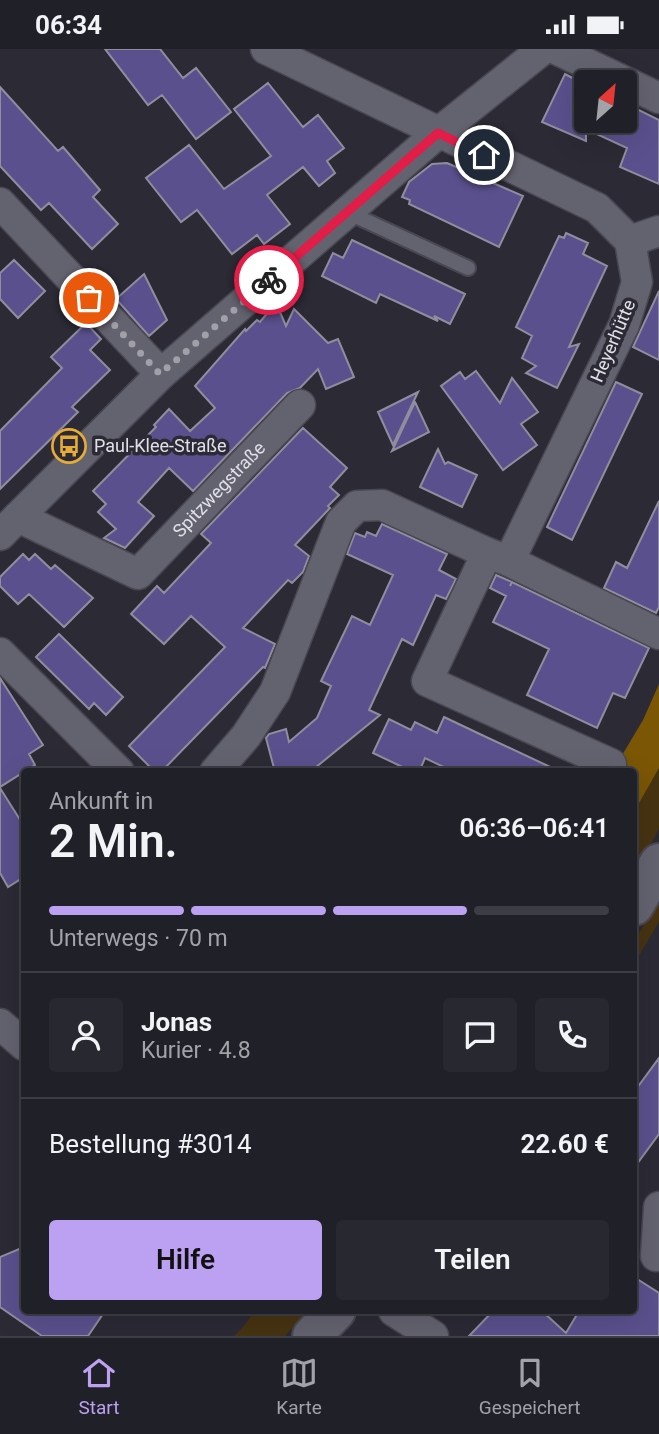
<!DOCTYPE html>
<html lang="de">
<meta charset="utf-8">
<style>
:root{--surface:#202028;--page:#282830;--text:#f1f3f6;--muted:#a2a3a8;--line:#3d3e45;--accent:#bca0f2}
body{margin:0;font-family:Roboto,sans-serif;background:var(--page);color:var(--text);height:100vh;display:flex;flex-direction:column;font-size:26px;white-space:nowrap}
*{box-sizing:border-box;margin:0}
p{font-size:23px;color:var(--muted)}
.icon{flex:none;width:38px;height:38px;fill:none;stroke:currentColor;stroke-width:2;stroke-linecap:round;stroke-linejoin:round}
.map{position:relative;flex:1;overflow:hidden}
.sheet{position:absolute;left:21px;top:719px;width:616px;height:546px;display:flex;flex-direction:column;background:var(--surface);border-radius:7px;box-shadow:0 7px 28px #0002,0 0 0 2px var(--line)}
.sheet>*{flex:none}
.needle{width:46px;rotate:27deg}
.buttons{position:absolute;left:574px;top:21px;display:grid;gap:14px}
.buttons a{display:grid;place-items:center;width:63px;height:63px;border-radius:7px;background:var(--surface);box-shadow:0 7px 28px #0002,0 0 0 2px var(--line);font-size:35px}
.pin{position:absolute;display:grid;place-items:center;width:60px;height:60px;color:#fff;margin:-30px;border:4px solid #fff;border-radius:50%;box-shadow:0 2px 7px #0007}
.courier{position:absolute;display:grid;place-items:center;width:70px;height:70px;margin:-35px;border:5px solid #e11d48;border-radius:50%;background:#fff;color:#222;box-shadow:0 2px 9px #0007}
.summary em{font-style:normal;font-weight:600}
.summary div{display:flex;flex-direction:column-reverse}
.summary{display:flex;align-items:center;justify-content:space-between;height:119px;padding:0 28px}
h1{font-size:46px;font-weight:600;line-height:52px}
.bar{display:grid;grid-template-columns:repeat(4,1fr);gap:10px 7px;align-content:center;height:84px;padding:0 28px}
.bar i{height:9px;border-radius:5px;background:var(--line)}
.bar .current{background:var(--accent)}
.bar p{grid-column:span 4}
.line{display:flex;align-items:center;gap:18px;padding:0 28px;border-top:2px solid var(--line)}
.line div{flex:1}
.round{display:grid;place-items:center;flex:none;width:74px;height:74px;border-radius:7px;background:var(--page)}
.primary-button{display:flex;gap:14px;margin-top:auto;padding:14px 28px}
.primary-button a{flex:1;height:80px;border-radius:7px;background:var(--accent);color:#111;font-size:28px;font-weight:600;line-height:80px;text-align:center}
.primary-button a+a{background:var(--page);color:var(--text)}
.status{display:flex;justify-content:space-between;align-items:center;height:49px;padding:0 35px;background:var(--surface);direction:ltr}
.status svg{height:19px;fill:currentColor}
.menu{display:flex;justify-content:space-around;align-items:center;height:98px;border-top:2px solid var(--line);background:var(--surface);font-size:19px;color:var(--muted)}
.menu a{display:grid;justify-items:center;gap:4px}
.menu .current{color:var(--accent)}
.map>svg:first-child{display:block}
</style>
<div class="status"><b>06:34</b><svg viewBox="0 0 49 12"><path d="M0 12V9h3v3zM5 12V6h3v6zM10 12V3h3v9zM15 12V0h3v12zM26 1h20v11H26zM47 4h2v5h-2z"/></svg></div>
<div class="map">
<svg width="659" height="1287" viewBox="0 0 659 1287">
<rect width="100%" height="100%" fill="#2b2a35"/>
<path fill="#463312" d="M659,719V780L634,827V763Z
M659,851V873L634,915V892Z
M254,1262H304L305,1265L285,1287H234L245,1276Z"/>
<path fill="#7a5605" d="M659,635V719L634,763V723H612L643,671Z"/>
<path fill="#5a508d" stroke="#908e9d" stroke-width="2" d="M105,0H160L183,29L196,19L231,63L196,90L162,46L148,56Z
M565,25L586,36V72H625V54L659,71V135L620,118L627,99L586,80V92L542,73Z
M268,34L303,78L318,66L344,99L327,112L335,124L319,137L303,118L267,146L290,175L264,195L257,186L232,205L197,161L181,173L146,129L189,96L224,140L271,107L234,60Z
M0,38L58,102L63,98L100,141L93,148L118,175L92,200L49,154L41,161L0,117Z
M447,114L523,147L499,198L409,155L410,151L402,148L409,133L432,115Z
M566,184L588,194L583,205L607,217L569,298L579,295L557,339L526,324L536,317L522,309L532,287L516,278L559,187L564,189Z
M352,191L465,245L450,275L434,267L438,272L380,245L376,254L322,227L333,204L343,209Z
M14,211L45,242L18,269L0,250V224Z
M144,225L167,271L149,287L116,250Z
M659,242V311L633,298Z
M276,254L286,277L294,260L328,294L338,290L354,328L326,340L318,320L300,339L287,344L193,442L169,419L138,453L154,467L125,499L104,489L116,480L98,463L106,455L93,442L156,378L154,376L169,360L190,382L215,359L195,337L245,280L246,282L257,271L260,273Z
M86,274L101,290L90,301L110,321L72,358L78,363L0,440V382L62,319L51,308Z
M476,322L500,354L512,329L538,363L521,375L537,396L503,421L441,337L460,323L465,330Z
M616,333L642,345L572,491L547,478Z
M418,343L393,396L378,363Z
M415,353L429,383L392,402Z
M303,379L347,419L330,438L339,446L328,457L330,459L295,496L309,507L303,523L292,534L288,531L243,579L275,595L265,619L263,618L161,723H155L129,697L225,598L191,567L164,595L131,565L157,537L164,544L211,494L201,485Z
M438,400L445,415L448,413L477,426L462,458L420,438Z
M659,452V558L656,564L604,539L616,513L627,519Z
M382,475L447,505L439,521L456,530L446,550L436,546L413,596L402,590L369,661L380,666L310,723H275L266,689L269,685L286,680L289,693L317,669L331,637L321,632L352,567L370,576L393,526L347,505L355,484L365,488L367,483L376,487Z
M23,505L29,511L35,505L51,520L55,516L93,549L64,578L29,545L18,555L0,537V528Z
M496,526L512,533L510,537L512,533L649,599L625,649L613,644L597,679L527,646L549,600L493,573L506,547L490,539Z
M59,585L123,648L106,666L94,654L89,660L36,608Z
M0,629L43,696L29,705L35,716L0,738Z
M444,668L484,687L561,723H454L425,709L419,723H413L373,704L389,670L411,681L415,673L437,684Z
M0,739L24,777V828L8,838L0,824Z
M659,1009V1085L634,1119V1043Z
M24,1198V1262H105L88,1287H42L0,1258V1208Z
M634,1228L659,1244V1287H469L493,1262H542L566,1284L579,1262H634Z"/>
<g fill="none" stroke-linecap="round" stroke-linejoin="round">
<g stroke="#494852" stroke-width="18">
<path id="lane" d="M347,163L468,219"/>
</g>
<g stroke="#494852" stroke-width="33">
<g id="street">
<path d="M266,0L597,159L630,192L637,233L624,276L509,512"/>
<path d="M556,0L659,49"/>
<path d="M0,154L161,325"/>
<path d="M630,192L659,182"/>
<path id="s1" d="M18,468L138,525L300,356"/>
<path d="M0,486L161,325L438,84L543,0"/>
<path d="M487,504L427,632L611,715"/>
<path d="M0,604L119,723"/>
<path d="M215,723L246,687L275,643L341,473L357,457L382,456L487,504L509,512L659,585"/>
<path d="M0,975L24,996"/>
<path d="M656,1207L659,1158"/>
<path d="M394,1262L433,1287"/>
</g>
</g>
<g stroke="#494852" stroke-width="42">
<path id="secondary" d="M634,857L659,814
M312,1287L336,1262"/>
</g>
<use href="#lane" stroke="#63626f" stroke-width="14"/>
<use href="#street" stroke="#63626f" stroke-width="30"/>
<use href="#secondary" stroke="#63626f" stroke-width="38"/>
</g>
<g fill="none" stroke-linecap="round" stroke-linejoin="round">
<path stroke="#a1a0a9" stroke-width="7" stroke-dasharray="0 12.6" d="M89,249L160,325L269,231"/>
<path stroke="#e11d48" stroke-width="9" d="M269,231L438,84L484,106"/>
</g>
<defs>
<g id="bus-ring" transform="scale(1.75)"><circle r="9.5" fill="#2b2a35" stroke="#e7ac37" stroke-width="1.5"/><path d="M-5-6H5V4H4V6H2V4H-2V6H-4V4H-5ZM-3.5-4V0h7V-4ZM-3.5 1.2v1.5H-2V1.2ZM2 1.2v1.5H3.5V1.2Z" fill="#e7ac37"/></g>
</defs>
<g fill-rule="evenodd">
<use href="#bus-ring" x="69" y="397"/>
</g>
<g text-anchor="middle" stroke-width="7" stroke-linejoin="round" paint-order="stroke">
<g font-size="18" fill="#e1e0e8" stroke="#2b2a35">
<text transform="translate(613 292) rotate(-67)" y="6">Heyerhütte</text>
<text dy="6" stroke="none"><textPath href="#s1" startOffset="250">Spitzwegstraße</textPath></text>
</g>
<g font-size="18" fill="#e1e0e8" stroke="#2b2a35" text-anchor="start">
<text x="94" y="403">Paul-Klee-Straße</text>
</g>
</g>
</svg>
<div class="buttons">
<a><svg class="needle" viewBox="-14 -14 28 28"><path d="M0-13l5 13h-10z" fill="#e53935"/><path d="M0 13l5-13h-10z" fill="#a2a3a8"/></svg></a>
</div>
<div class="pin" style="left:89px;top:249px;background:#ea580c"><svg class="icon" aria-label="bag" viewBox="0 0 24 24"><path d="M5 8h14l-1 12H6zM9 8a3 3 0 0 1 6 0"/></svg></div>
<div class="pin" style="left:484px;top:106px;background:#1f2937"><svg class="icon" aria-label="home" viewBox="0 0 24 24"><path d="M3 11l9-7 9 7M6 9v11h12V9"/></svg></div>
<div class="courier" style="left:269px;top:231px"><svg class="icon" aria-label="bike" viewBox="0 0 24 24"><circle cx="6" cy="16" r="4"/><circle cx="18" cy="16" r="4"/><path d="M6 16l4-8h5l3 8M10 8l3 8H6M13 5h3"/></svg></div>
<section class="sheet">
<div class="summary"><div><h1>2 Min.</h1><p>Ankunft in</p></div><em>06:36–06:41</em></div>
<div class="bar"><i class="current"></i><i class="current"></i><i class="current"></i><i></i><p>Unterwegs · 70 m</p></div>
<div class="line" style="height:126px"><a class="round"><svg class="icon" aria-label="person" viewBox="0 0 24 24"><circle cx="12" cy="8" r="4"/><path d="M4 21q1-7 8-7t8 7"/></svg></a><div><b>Jonas</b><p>Kurier · 4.8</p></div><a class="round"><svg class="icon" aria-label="chat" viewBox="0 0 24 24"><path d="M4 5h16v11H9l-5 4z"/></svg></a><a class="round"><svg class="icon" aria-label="phone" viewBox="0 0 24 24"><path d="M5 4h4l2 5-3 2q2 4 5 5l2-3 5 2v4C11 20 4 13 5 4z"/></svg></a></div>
<div class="line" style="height:91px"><div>Bestellung #3014</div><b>22.60 €</b></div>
<div class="primary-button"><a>Hilfe</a><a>Teilen</a></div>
</section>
</div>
<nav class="menu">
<a class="current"><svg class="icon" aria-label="home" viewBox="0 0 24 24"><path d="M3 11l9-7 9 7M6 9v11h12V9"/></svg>Start</a>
<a><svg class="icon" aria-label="map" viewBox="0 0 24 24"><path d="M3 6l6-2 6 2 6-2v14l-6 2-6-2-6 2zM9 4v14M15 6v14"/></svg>Karte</a>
<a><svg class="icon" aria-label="saved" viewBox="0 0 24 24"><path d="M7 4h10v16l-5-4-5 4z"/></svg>Gespeichert</a>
</nav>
